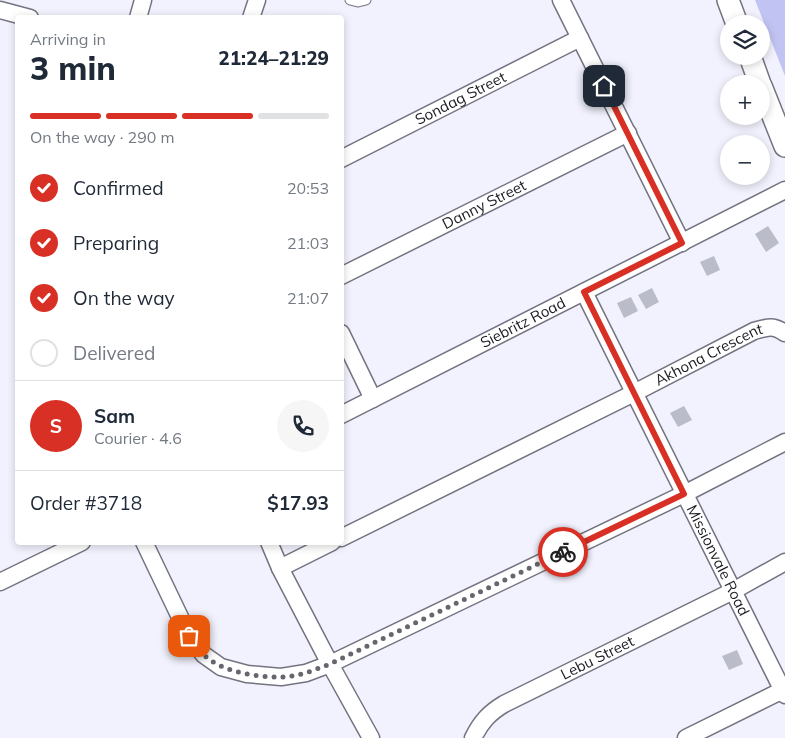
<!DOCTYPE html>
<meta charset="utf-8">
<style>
:root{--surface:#fff;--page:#f6f6f7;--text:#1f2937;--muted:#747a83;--line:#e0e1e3;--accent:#d93025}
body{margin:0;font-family:Mulish,sans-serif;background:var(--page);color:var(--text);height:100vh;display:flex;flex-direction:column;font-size:19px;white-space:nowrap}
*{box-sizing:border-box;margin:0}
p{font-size:16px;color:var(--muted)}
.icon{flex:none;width:28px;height:28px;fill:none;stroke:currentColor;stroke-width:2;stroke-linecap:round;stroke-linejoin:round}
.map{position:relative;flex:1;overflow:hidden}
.drawer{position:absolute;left:15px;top:15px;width:329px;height:530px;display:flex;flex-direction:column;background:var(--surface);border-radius:5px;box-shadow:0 2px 8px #0003}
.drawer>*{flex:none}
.tools{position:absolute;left:720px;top:15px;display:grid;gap:10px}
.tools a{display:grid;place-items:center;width:50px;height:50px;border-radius:50%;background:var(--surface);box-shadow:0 2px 8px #0003;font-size:25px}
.pin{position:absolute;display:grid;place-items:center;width:42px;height:42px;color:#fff;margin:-21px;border-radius:10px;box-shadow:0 2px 8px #0006}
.courier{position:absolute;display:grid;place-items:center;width:50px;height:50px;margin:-25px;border:4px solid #d93025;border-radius:50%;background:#fff;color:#222;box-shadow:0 1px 6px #0007}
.head em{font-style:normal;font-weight:800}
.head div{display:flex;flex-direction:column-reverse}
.head{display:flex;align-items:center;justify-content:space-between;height:85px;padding:0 15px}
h1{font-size:32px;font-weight:800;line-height:38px}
.bar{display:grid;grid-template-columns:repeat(4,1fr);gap:8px 5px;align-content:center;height:60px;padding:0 15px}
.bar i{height:6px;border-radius:4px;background:var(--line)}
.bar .on{background:var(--accent)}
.bar p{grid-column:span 4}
.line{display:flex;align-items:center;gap:12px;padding:0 15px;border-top:1px solid var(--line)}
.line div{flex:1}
.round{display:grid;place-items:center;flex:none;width:52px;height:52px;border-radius:26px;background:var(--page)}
ol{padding:0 15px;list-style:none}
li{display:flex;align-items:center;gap:15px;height:55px}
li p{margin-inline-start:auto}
li .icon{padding:5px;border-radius:50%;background:var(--accent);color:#fff;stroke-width:4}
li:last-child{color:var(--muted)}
li i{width:28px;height:28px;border:2px solid var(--line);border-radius:50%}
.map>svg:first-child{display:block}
</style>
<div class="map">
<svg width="785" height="738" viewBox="0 0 785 738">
<rect width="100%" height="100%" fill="#f2f2fe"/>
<path fill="#c1c4f2" d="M755,0H785V76Z"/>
<path fill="#bbbcca" d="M768,226L779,243L766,252L755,234Z
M714,256L720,270L707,276L700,262Z
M652,288L659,302L646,309L638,295Z
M631,297L638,311L624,318L617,303Z
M684,406L692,420L678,427L670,413Z
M737,650L743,664L729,670L722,656Z"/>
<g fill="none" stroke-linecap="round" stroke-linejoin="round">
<g stroke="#737480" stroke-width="11">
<path id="service" d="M350,0L358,2L366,0"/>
</g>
<g stroke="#737480" stroke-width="19">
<g id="minor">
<path d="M561,0L682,243"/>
<path d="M0,10L30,18"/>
<path d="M138,18L143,0"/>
<path d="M251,18L257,0"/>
<path id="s1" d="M341,159L580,38"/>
<path id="s2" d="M341,276L628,133"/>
<path id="s3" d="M584,292L785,695"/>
<path d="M341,333L373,399"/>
<path id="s4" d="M341,415L785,190"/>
<path id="s5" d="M341,538L634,393L754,331C768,327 773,325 785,333"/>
<path d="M144,542L189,636L204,655L221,667L247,674L281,677L306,673L330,664L684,494L785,442"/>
<path d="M269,542L280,568L330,664L371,738"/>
<path d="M280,568L332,542"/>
<path d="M0,582L82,542"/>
<path id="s6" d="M473,738C481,722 489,713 504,704L733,591L785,562"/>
<path d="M686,738L785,689"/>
</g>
</g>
<g stroke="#737480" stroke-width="24">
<path id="tertiary" d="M728,0L737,24
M750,56L760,84
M761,86L785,146"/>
</g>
<use href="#service" stroke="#fff" stroke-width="9"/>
<use href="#minor" stroke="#fff" stroke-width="16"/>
<use href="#tertiary" stroke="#fff" stroke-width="21"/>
</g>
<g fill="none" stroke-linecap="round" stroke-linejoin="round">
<path stroke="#66666e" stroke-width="5" stroke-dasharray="0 9" d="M189,636C194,642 198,650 204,655C220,671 258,678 281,677C298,677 314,670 330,664L563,552"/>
<path stroke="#d93025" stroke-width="6" d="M563,552L684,494L584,292L682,243L604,86"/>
</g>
<g text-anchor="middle" stroke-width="4.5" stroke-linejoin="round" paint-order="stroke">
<g font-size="15" fill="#1a1b20" stroke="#fff">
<text dy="5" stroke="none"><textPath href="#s1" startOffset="134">Sondag Street</textPath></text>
<text dy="5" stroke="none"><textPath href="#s2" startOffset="160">Danny Street</textPath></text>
<text dy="5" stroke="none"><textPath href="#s4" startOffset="204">Siebritz Road</textPath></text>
<text dy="5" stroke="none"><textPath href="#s5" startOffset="411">Akhona Crescent</textPath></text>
<text dy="5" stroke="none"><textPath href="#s3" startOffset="300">Missionvale Road</textPath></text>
<text dy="5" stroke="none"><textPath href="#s6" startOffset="151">Lebu Street</textPath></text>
</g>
</g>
</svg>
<div class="tools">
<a><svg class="icon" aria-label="layers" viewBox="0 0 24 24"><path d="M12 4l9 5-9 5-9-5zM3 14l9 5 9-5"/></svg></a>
<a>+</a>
<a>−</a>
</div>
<div class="pin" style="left:189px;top:636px;background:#ea580c"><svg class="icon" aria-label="bag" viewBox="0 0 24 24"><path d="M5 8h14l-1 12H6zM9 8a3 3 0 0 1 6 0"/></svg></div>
<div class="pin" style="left:604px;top:86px;background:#1f2937"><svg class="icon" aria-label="home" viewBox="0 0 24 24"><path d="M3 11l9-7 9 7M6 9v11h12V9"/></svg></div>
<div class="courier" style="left:563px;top:552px"><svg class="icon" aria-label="bike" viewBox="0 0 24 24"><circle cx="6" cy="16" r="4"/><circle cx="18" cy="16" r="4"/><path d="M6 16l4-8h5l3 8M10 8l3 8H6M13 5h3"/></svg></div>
<section class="drawer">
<div class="head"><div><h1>3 min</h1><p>Arriving in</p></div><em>21:24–21:29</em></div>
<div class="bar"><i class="on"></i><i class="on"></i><i class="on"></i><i></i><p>On the way · 290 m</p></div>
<ol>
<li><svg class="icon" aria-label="check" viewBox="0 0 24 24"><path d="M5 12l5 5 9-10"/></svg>Confirmed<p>20:53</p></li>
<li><svg class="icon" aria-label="check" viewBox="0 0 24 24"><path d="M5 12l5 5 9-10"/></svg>Preparing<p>21:03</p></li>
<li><svg class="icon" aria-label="check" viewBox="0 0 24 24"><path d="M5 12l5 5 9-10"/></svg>On the way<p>21:07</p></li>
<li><i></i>Delivered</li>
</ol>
<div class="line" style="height:90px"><b class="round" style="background:var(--accent);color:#fff">S</b><div><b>Sam</b><p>Courier · 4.6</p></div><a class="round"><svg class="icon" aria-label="phone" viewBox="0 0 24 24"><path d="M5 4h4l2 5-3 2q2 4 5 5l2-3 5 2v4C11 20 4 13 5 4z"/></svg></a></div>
<div class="line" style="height:65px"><div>Order #3718</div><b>$17.93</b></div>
</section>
</div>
